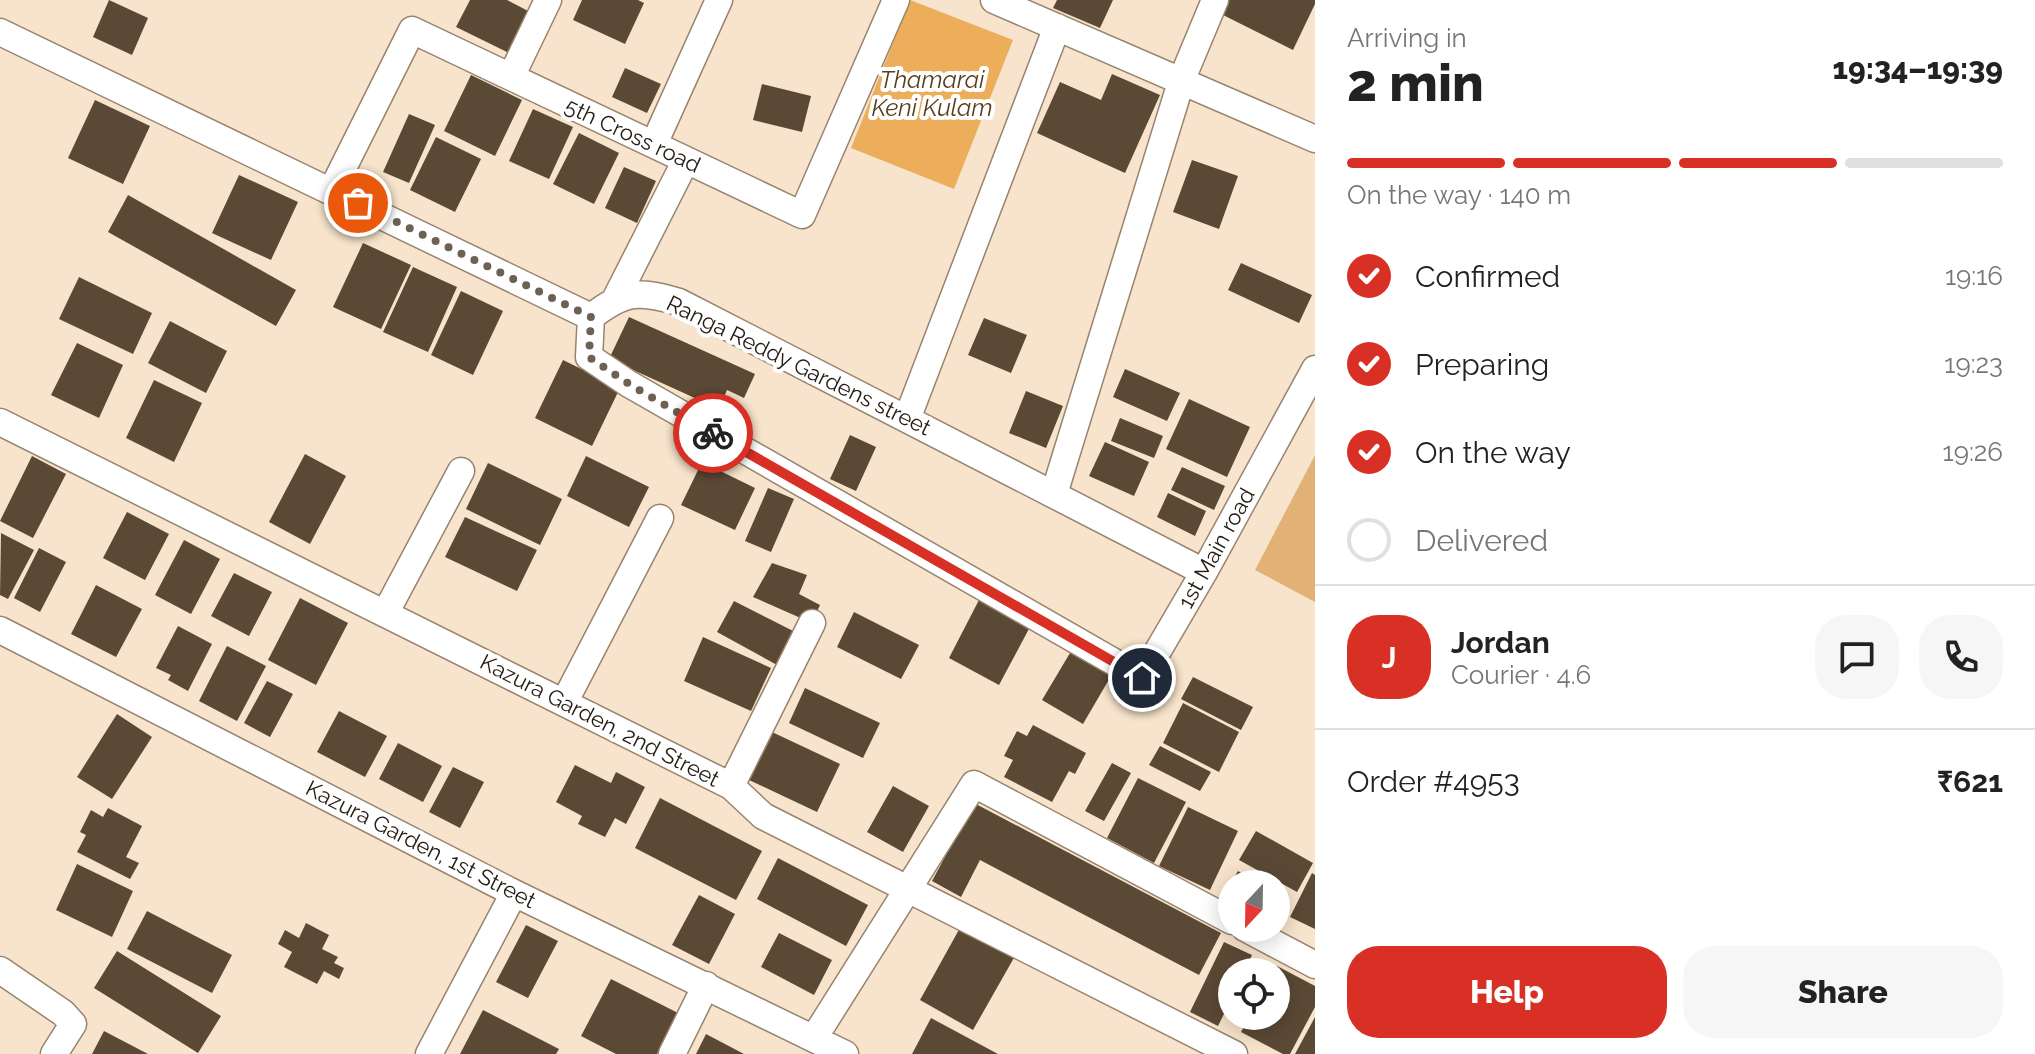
<!DOCTYPE html>
<meta charset="utf-8">
<style>
:root{--surface:#fff;--page:#f6f6f6;--text:#222;--muted:#767676;--line:#e0e0e0;--accent:#d93025}
body{margin:0;font-family:Raleway,sans-serif;background:var(--page);color:var(--text);height:100vh;display:flex;flex-direction:column;font-size:30px;white-space:nowrap}
*{box-sizing:border-box;margin:0}
p{font-size:26px;color:var(--muted)}
.icon{flex:none;width:44px;height:44px;fill:none;stroke:currentColor;stroke-width:2;stroke-linecap:round;stroke-linejoin:round}
.map{position:relative;flex:1;overflow:hidden}
.sheet{display:flex;flex-direction:column;background:var(--surface);width:720px}
.sheet>*{flex:none}
.needle{width:52px;rotate:202deg}
.fabs{position:absolute;left:1218px;top:870px;display:grid;gap:16px}
.fabs a{display:grid;place-items:center;width:72px;height:72px;border-radius:50%;background:var(--surface);box-shadow:0 4px 20px #0003;font-size:40px}
.pin{position:absolute;display:grid;place-items:center;width:68px;height:68px;color:#fff;margin:-34px;border:4px solid #fff;border-radius:50%;box-shadow:0 2px 8px #0007}
.courier{position:absolute;display:grid;place-items:center;width:80px;height:80px;margin:-40px;border:6px solid #d93025;border-radius:50%;background:#fff;color:#222;box-shadow:0 2px 10px #0007}
.summary em{font-style:normal;font-weight:800}
.summary div{display:flex;flex-direction:column-reverse}
.summary{display:flex;align-items:center;justify-content:space-between;height:136px;padding:0 32px}
h1{font-size:52px;font-weight:800;line-height:60px}
.bar{display:grid;grid-template-columns:repeat(4,1fr);gap:12px 8px;align-content:center;height:96px;padding:0 32px}
.bar i{height:10px;border-radius:6px;background:var(--line)}
.bar .current{background:var(--accent)}
.bar p{grid-column:span 4}
.line{display:flex;align-items:center;gap:20px;padding:0 32px;border-top:2px solid var(--line)}
.line div{flex:1}
.round{display:grid;place-items:center;flex:none;width:84px;height:84px;border-radius:32px;background:var(--page)}
ol{padding:0 32px;list-style:none}
li{display:flex;align-items:center;gap:24px;height:88px}
li p{margin-inline-start:auto}
li .icon{padding:8px;border-radius:50%;background:var(--accent);color:#fff;stroke-width:4}
li:last-child{color:var(--muted)}
li i{width:44px;height:44px;border:4px solid var(--line);border-radius:50%}
.cta{display:flex;gap:16px;margin-top:auto;padding:16px 32px}
.cta a{flex:1;height:92px;border-radius:32px;background:var(--accent);color:#fff;font-size:32px;font-weight:800;line-height:92px;text-align:center}
.cta a+a{background:var(--page);color:var(--text)}
main{display:flex;flex:1;min-height:0}
.map>svg:first-child{display:block}
</style>
<main>
<div class="map">
<svg width="1315" height="1054" viewBox="0 0 1315 1054">
<rect width="100%" height="100%" fill="#f8e4cc"/>
<path fill="#e1b175" d="M1315,455V602L1255,570Z"/>
<path fill="#ecae5b" d="M910,0L1013,40L954,189L851,148Z"/>
<path fill="#5a4935" d="M109,0L148,18L132,55L93,37Z
M470,0H507L530,12L509,53L456,27Z
M582,0H638L644,3L625,44L573,20Z
M1057,0H1113L1100,28L1053,8Z
M1225,0H1315V4L1293,50L1219,13Z
M625,68L661,84L647,113L612,97Z
M1112,74L1160,95L1125,173L1037,133L1060,82L1101,100Z
M471,75L522,100L495,156L444,131Z
M762,84L811,96L802,132L753,120Z
M95,100L150,126L123,184L68,158Z
M533,109L573,127L549,179L509,161Z
M409,114L435,125L409,183L383,172Z
M579,133L619,153L594,204L553,184Z
M436,137L481,159L455,212L410,190Z
M1192,160L1238,176L1219,229L1173,212Z
M624,167L656,181L637,223L605,208Z
M239,175L298,202L271,260L212,233Z
M128,195L296,290L276,326L108,232Z
M363,243L411,265L381,329L333,307Z
M1241,263L1312,295L1299,323L1228,290Z
M413,267L457,287L428,352L383,332Z
M79,277L152,313L133,354L59,319Z
M461,291L503,311L473,375L431,355Z
M629,317L755,374L744,398L727,390L719,409L609,359Z
M984,318L1027,335L1011,373L968,355Z
M170,321L227,351L206,393L148,363Z
M77,343L123,365L99,418L51,395Z
M563,360L620,388L592,446L535,418Z
M1125,369L1180,393L1167,421L1113,397Z
M154,380L202,403L174,462L126,438Z
M1026,391L1063,406L1046,448L1009,433Z
M1189,399L1250,427L1227,477L1166,449Z
M1120,418L1163,436L1154,458L1111,441Z
M850,435L876,447L856,491L830,479Z
M1105,442L1149,462L1134,496L1089,476Z
M305,454L346,476L310,544L269,522Z
M32,456L66,474L33,538L0,521Z
M586,456L649,487L629,527L567,496Z
M702,462L755,488L735,530L681,505Z
M488,463L562,499L540,545L466,509Z
M1182,467L1225,486L1214,510L1171,490Z
M768,488L794,499L771,552L745,541Z
M1168,493L1206,511L1195,536L1157,517Z
M127,512L169,534L145,580L103,558Z
M465,517L537,550L517,591L445,557Z
M1,533L34,550L8,599L0,595Z
M184,540L220,559L191,614L155,595Z
M39,548L66,562L40,612L14,598Z
M772,563L807,575L799,594L820,605L812,623L753,597Z
M234,573L272,592L249,636L211,616Z
M96,585L142,609L116,657L71,634Z
M300,598L348,623L316,685L268,660Z
M980,598L1031,625L999,685L949,658Z
M734,601L805,637L788,671L717,632Z
M854,612L919,645L901,679L837,647Z
M178,626L212,644L188,691L168,680L171,675L156,668Z
M703,637L771,668L751,711L684,681Z
M227,646L266,666L237,721L199,701Z
M1070,653L1111,676L1083,724L1042,700Z
M1193,677L1253,707L1241,730L1181,699Z
M267,681L293,694L270,737L244,723Z
M805,688L880,723L863,758L789,723Z
M1183,703L1239,732L1219,772L1163,743Z
M339,711L387,736L365,777L317,752Z
M117,714L152,737L112,799L77,777Z
M1033,725L1086,753L1075,774L1069,771L1052,802L1004,777L1013,760L1004,756L1017,731L1027,736Z
M772,732L840,764L817,812L749,780Z
M398,743L442,766L423,802L379,779Z
M1160,746L1211,772L1200,791L1149,765Z
M1112,763L1131,773L1104,821L1085,811Z
M575,765L611,783L616,772L645,787L626,824L615,818L605,837L578,824L582,816L556,802Z
M453,767L484,782L460,828L429,812Z
M1138,778L1186,802L1154,863L1107,838Z
M893,786L929,806L903,852L867,832Z
M660,798L762,851L736,900L635,848Z
M974,803L1221,933L1199,975L980,860L961,897L932,881Z
M1188,807L1238,831L1210,890L1159,866Z
M108,808L142,826L126,857L139,863L130,879L77,852L86,835L80,832L91,810L103,817Z
M1256,831L1313,863L1297,892L1239,860Z
M778,858L868,905L846,946L757,899Z
M77,864L133,891L112,937L56,910Z
M1238,871L1261,884H1232V899L1224,895Z
M1312,873L1315,875V929L1290,917Z
M699,895L735,914L709,964L672,945Z
M147,911L232,955L212,993L127,949Z
M306,923L329,935L322,949L338,957L334,963L344,968L339,979L324,971L317,984L284,967L292,952L278,944L285,930L299,938Z
M526,925L558,941L528,998L496,982Z
M961,926L1015,956L973,1030L920,1000Z
M779,933L832,960L814,995L761,967Z
M1224,942L1252,955L1244,972H1232V998L1218,1026L1190,1012Z
M117,951L221,1016L198,1053L94,988Z
M1277,966L1315,986V1007L1290,1054H1283L1241,1032L1250,1016H1276L1273,972Z
M611,979L678,1013L657,1054H616L581,1036Z
M483,1010L559,1049L556,1054H460Z
M1315,1017V1054H1295Z
M931,1018L998,1054H912Z
M104,1031L148,1054H92Z
M706,1034L744,1054H696Z"/>
<g fill="none" stroke-linecap="round" stroke-linejoin="round">
<g stroke="#97846e" stroke-width="29">
<path id="minor" d="M994,0L1315,139
M0,32L591,317C624,291 639,290 679,302L1204,572
M511,77L548,0
M654,144L719,0
M332,190L412,30L802,215L896,0
M616,298L686,160
M591,317L589,357L629,384L1142,678L1204,572L1315,369
M907,419L1057,27
M0,422L731,786L763,816L1234,1054
M1054,494L1182,79L1215,0
M386,612L461,471
M0,630L514,893L845,1054
M565,701L660,518
M731,786L812,623
M1245,928L1315,965
M0,970L63,1013L73,1024L54,1054
M814,1038L974,784L1232,921
M429,1054L514,893
M672,1054L706,985"/>
</g>
<use href="#minor" stroke="#fff" stroke-width="26"/>
</g>
<g fill="none" stroke-linecap="round" stroke-linejoin="round">
<path stroke="#6d6154" stroke-width="8" stroke-dasharray="0 14.4" d="M358,203L591,317L589,357L629,384L713,433"/>
<path stroke="#d93025" stroke-width="10" d="M713,433L1142,678"/>
</g>
<g text-anchor="middle" stroke-width="8" stroke-linejoin="round" paint-order="stroke">
<g font-size="22" fill="#221b13" stroke="#fff">
<text transform="translate(633 135) rotate(25)" y="8">5th Cross road</text>
<text transform="translate(799 365) rotate(26)" y="8">Ranga Reddy Gardens street</text>
<text transform="translate(1216 548) rotate(-61)" y="8">1st Main road</text>
<text transform="translate(600 720) rotate(27)" y="8">Kazura Garden, 2nd Street</text>
<text transform="translate(421 844) rotate(27)" y="8">Kazura Garden, 1st Street</text>
</g>
<g font-size="24" font-style="italic" fill="#573d1a" stroke="#fff">
<text x="932" y="88">Thamarai<tspan x="932" dy="28">Keni Kulam</tspan></text>
</g>
</g>
</svg>
<div class="fabs">
<a><svg class="needle" viewBox="-14 -14 28 28"><path d="M0-13l5 13h-10z" fill="#e53935"/><path d="M0 13l5-13h-10z" fill="#767676"/></svg></a>
<a><svg class="icon" aria-label="locate" viewBox="0 0 24 24"><circle cx="12" cy="12" r="6"/><path d="M12 2v4M12 18v4M2 12h4M18 12h4"/></svg></a>
</div>
<div class="pin" style="left:358px;top:203px;background:#ea580c"><svg class="icon" aria-label="bag" viewBox="0 0 24 24"><path d="M5 8h14l-1 12H6zM9 8a3 3 0 0 1 6 0"/></svg></div>
<div class="pin" style="left:1142px;top:678px;background:#1f2937"><svg class="icon" aria-label="home" viewBox="0 0 24 24"><path d="M3 11l9-7 9 7M6 9v11h12V9"/></svg></div>
<div class="courier" style="left:713px;top:433px"><svg class="icon" aria-label="bike" viewBox="0 0 24 24"><circle cx="6" cy="16" r="4"/><circle cx="18" cy="16" r="4"/><path d="M6 16l4-8h5l3 8M10 8l3 8H6M13 5h3"/></svg></div>
</div>
<section class="sheet">
<div class="summary"><div><h1>2 min</h1><p>Arriving in</p></div><em>19:34–19:39</em></div>
<div class="bar"><i class="current"></i><i class="current"></i><i class="current"></i><i></i><p>On the way · 140 m</p></div>
<ol>
<li><svg class="icon" aria-label="check" viewBox="0 0 24 24"><path d="M5 12l5 5 9-10"/></svg>Confirmed<p>19:16</p></li>
<li><svg class="icon" aria-label="check" viewBox="0 0 24 24"><path d="M5 12l5 5 9-10"/></svg>Preparing<p>19:23</p></li>
<li><svg class="icon" aria-label="check" viewBox="0 0 24 24"><path d="M5 12l5 5 9-10"/></svg>On the way<p>19:26</p></li>
<li><i></i>Delivered</li>
</ol>
<div class="line" style="height:144px"><b class="round" style="background:var(--accent);color:#fff">J</b><div><b>Jordan</b><p>Courier · 4.6</p></div><a class="round"><svg class="icon" aria-label="chat" viewBox="0 0 24 24"><path d="M4 5h16v11H9l-5 4z"/></svg></a><a class="round"><svg class="icon" aria-label="phone" viewBox="0 0 24 24"><path d="M5 4h4l2 5-3 2q2 4 5 5l2-3 5 2v4C11 20 4 13 5 4z"/></svg></a></div>
<div class="line" style="height:104px"><div>Order #4953</div><b>₹621</b></div>
<div class="cta"><a>Help</a><a>Share</a></div>
</section>
</main>
